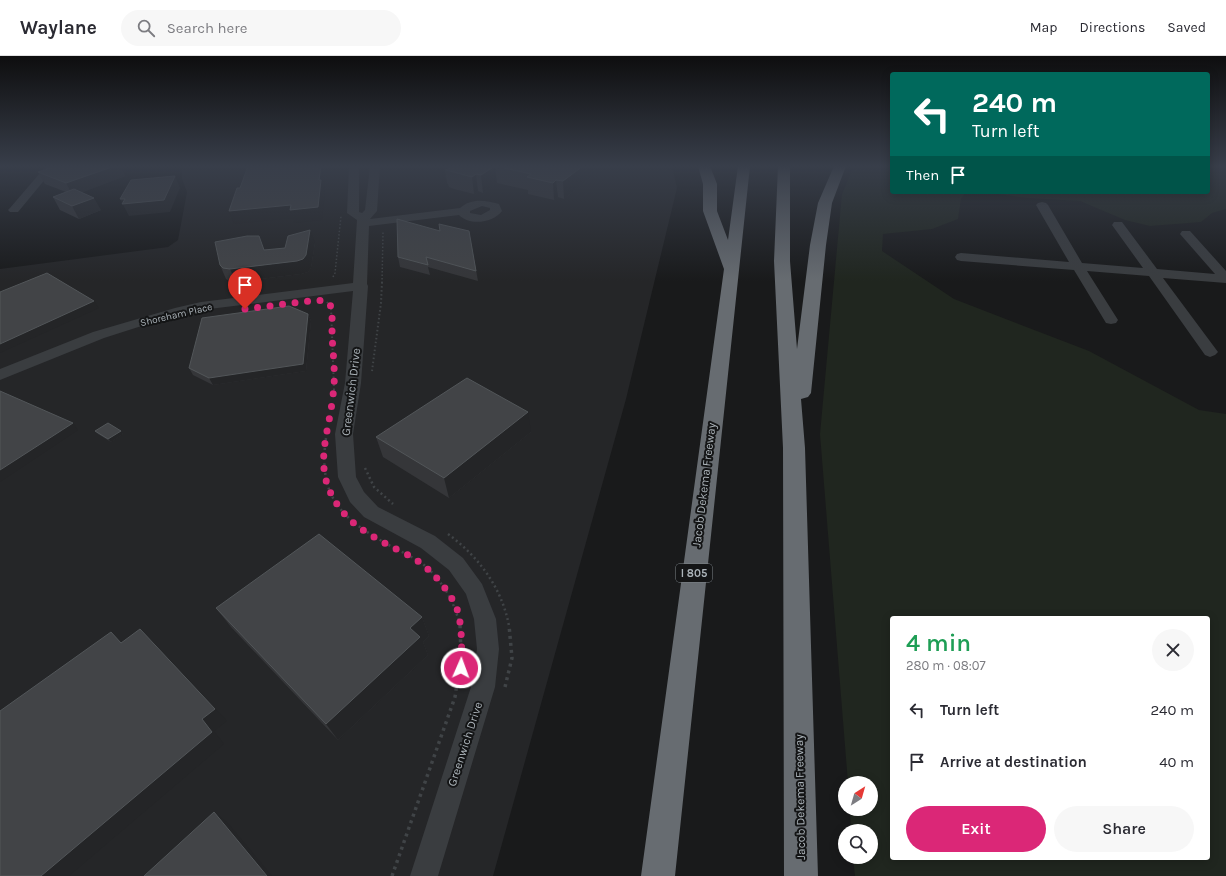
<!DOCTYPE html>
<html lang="en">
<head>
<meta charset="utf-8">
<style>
  :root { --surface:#fff; --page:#f7f7f7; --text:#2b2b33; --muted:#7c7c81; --line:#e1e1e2; --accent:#db2777 }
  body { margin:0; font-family:Karla,sans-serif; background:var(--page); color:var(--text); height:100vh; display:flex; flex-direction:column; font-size:15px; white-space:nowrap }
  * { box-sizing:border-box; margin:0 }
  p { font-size:13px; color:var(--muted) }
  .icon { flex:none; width:22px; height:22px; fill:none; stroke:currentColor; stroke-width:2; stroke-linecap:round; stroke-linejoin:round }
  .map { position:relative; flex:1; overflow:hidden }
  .panel { position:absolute; left:890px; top:560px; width:320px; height:244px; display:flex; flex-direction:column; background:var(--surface); border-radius:4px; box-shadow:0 2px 10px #0003 }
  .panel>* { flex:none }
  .guide { position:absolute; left:890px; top:16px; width:320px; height:122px; border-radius:4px; box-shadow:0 2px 10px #0003; background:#00695c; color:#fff; overflow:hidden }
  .needle { width:26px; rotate:37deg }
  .tools { position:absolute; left:838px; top:720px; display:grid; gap:8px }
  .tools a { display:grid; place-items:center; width:40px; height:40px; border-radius:50%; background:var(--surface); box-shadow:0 2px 10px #0003; font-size:20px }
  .pin { position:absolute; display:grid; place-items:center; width:34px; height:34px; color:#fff; margin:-41px -17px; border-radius:50% 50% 50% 0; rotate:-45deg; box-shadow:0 0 4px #0007 }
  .pin .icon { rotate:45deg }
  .me { position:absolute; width:44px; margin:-22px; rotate:2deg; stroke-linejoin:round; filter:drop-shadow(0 0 3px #0008) }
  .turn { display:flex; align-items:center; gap:14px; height:84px; padding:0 16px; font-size:18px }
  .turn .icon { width:52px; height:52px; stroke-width:2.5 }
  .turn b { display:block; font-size:28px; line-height:34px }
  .then { display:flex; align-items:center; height:38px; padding:0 16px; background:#0003; gap:8px; font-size:15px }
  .round { display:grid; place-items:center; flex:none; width:42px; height:42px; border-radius:21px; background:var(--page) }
  .headline { display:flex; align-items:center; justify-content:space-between; height:68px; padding:0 16px }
  h1 { font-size:24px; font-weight:600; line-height:30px; color:#1e9e55 }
  .primary-button { display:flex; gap:8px; margin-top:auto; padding:8px 16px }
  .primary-button a { flex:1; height:46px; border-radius:24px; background:var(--accent); color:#fff; font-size:16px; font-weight:600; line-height:46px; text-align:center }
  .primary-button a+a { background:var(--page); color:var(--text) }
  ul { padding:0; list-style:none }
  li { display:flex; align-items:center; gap:12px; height:52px; padding:0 16px }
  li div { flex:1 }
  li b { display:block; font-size:15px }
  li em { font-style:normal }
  header { display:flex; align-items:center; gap:24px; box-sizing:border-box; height:56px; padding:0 20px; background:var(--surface); border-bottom:1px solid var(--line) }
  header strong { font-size:19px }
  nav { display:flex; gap:22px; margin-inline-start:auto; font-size:14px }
  .search { width:280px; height:36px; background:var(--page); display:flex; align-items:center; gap:10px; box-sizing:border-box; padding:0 14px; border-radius:22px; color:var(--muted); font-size:15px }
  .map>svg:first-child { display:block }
</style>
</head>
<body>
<header>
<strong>Waylane</strong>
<div class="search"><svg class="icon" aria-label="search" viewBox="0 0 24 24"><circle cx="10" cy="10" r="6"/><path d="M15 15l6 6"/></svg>Search here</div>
<nav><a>Map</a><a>Directions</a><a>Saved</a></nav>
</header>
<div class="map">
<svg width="1226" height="820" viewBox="0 0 1226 820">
  <rect width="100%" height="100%" fill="#191a1b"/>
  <path fill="#252628" d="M184,110H672L677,132L626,343L493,820H0V213L168,191L178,184L187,136L182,123V113Z"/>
  <path fill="#20261f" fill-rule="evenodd" d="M854,110H892V136H966L961,143L958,163L932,173L883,178L882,195L954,243L1089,295L1199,354L1226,358V820H855L853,801H871V775H851L850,753H871V727H848L820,378L842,138ZM892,562H1208V802H892Z
    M1208,110H1226V153L1212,157L1201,166L1150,170L1125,164L1080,145L1027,142L983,136H1208Z"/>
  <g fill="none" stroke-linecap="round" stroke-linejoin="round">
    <path stroke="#404447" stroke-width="1.5" stroke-dasharray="1.5 2" stroke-linecap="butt" d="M333,221L335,217L341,160
      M382,227L383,176"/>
    <path stroke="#404447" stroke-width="2" stroke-dasharray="1.5 2.5" stroke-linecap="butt" d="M327,246L331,251L334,334
      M372,315L381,247L382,226"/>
    <path stroke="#404447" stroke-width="2.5" stroke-dasharray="2 3" stroke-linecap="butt" d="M326,382C318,439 339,461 387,488C399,495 412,500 424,509C443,525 455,547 460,570
      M365,412L374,431L393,448
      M448,478C479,501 502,532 509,570"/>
    <path stroke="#404447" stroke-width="3.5" stroke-dasharray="3 4" stroke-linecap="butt" d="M505,631L512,602L509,569
      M392,820L455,641L461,600L460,569"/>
    <path fill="#3a3d40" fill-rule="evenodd" d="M46,110H56L18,156H10L8,154L10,152Z
      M349,110H359V156L362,157L365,154L370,110H380L377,155L370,163L460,152C471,142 485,144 499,148L502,155C493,167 470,170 459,159L369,170L367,228L368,230L361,327L353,378L356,421L364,436L378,451L435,480L463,502L482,528L496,563L499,593L495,631L438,820H410L471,631L477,593L474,563L466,538L449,514L421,492L364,461L350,446L338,421L335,378L345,327L353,235L201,254L154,266L104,282L0,324V313L93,276L175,252L201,246L353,227L357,164L347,157ZM482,150L490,152V154L481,159L470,157V155Z
      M1042,146L1046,147L1048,149L1082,207L1143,212L1112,169L1114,166H1122L1157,213L1215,218L1180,178L1182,175H1190L1226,215V227L1163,222L1218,296L1215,299L1210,301L1205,299L1149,220L1087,215L1118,264L1116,267L1111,268L1106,267L1074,214L961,205L957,204L955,201L957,198L961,197L1069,206L1036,149L1038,147Z"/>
    <path fill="#676c71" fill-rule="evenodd" d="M698,110H710L717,128V155L728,184L738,110H750L675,820H641L724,213L703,155V128Z
      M778,110H790V205L797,293L810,189L818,147L834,110H846L832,147L826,189L811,337L808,341L801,343L805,392L818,820H784L783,392L774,205Z"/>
  </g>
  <path fill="#353639" d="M57,110H120L125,120L82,136L101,154L79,163L60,154L53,141L66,136L45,128L38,116Z
    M444,110H605L564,143L558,141L554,144L528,138V134L497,127L483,137L478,135L474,138L454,133L449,131L448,128L447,127Z
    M440,175H469L478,225L428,211L430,219L400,211L398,201Z
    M315,187L311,212L308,216L301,218L236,226L229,225L226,223L220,209L265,194L285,192Z
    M308,258L311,265L306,315L213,329L193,319L189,312Z
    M95,375H121L123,378L111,386L98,378Z
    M531,376L449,442L383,401L376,381Z
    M216,552L422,561L429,580L423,586L428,599L338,684L231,571Z"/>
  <path fill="#242527" d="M115,110H120L125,120L73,140L66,127Z
    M321,110H327L324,131L325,136L322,164L294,167L293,162L234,168L229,155L319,124Z
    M495,110L497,127L483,137L481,119Z
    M583,110H605L564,143L563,125Z
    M476,118L478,135L474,138L472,121Z
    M175,120L180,132L170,156L129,160L120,143H125Z
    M556,124L558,141L554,144L553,127Z
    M94,142L101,154L79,163L72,150Z
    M310,174L315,187L311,212L308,216L301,218L236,226L230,213L297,205Z
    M94,245L99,252L0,297V288Z
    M308,258L311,265L306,315L213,329L209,322Z
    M528,356L531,376L449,442L444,422Z
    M73,367L78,374L0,426V414Z
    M121,375L123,378L111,386L108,383Z
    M422,561L429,580L423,586L428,599L338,684L326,668L410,572Z
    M140,573L227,665L214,675L224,688L69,820H41L202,663Z
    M214,756L227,766L272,820H267Z"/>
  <path fill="#424447" stroke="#525659" d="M57,110H115L66,127L38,116Z
    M248,110H321L319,124H321L318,151L290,154L291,149L229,155L237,132H240Z
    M444,110H583L563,125L556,124L553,127L527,121L531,118L495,110L481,119L476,118L472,121L446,114L450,112Z
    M175,120L164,144L122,148L125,143H120L131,124Z
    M74,133L94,142L72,150L53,141Z
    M397,163L440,175L439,168L469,175L476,215L426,201L428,209L398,201Z
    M310,174L306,199L303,203L297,205L230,213L223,212L220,209L215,186L247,180H259L264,194L285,192L288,180Z
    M47,217L94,245L0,288V236Z
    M289,250L308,258L303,308L209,322L189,312L202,262Z
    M467,322L528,356L444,422L376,381Z
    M0,335L73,367L0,414Z
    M108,367L121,375L108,383L95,375Z
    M319,478L422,561L410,572L420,581L326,668L216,552Z
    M140,573L215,653L202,663L212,676L41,820H0V655L111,576L121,587Z
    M214,756L267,820H144Z"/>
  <linearGradient id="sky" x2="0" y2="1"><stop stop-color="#0e0e0f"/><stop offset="0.49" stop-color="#383e4a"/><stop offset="1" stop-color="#383e4a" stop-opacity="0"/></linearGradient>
  <rect width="1226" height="225" fill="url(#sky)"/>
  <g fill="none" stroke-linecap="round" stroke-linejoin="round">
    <path stroke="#db2777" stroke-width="7" stroke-dasharray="0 12.6" d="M245,253L318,244L327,246L330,248C333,258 332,269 332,279C333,298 336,320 333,339C329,378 313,409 335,445C346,464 364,476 383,486C393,492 405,497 415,503C432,514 455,540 459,560C462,577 462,594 461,612"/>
  </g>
  <g text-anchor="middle" stroke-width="4" stroke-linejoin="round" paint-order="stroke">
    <g font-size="10" fill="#acb4ba" stroke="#141516">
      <text transform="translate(176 258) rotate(-13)" y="4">Shoreham Place</text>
    </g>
    <rect fill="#141516" stroke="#7e8489" stroke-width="1" x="676" y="508" width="36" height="18" rx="3"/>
    <g font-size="11" font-weight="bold" fill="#acb4ba">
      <text x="694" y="521">I 805</text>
    </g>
    <g font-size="12" fill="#acb4ba" stroke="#141516">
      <text transform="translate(351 336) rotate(-83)" y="4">Greenwich Drive</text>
      <text transform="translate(704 429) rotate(-83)" y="4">Jacob Dekema Freeway</text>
      <text transform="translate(465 688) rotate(-72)" y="4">Greenwich Drive</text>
      <text transform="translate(800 741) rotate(-91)" y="4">Jacob Dekema Freeway</text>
    </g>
  </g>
</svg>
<div class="tools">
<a><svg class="needle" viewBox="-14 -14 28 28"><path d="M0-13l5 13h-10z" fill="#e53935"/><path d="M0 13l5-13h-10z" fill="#7c7c81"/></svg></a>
<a><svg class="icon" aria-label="search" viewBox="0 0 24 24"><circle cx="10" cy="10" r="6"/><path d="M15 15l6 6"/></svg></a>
</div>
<div class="pin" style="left:245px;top:253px;background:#d93025"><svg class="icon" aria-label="arrive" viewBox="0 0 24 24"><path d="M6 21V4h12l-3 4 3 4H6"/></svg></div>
<svg class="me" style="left:461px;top:612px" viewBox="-20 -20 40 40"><circle r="17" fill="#db2777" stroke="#fff" stroke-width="3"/><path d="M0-11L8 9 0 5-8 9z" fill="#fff"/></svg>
<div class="guide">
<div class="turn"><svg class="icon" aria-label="left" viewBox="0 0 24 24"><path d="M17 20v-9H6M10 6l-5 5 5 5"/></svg><div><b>240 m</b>Turn left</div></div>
<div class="then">Then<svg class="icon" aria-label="arrive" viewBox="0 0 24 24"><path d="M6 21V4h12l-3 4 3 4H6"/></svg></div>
</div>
<section class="panel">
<div class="headline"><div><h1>4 min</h1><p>280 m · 08:07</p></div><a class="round"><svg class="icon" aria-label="close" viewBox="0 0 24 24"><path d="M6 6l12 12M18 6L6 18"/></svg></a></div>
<ul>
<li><svg class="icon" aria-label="left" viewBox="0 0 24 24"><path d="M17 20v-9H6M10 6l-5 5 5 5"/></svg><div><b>Turn left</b></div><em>240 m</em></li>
<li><svg class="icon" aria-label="arrive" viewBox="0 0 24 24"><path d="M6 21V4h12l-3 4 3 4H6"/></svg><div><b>Arrive at destination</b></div><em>40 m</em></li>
</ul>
<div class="primary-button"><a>Exit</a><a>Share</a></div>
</section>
</div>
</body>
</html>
